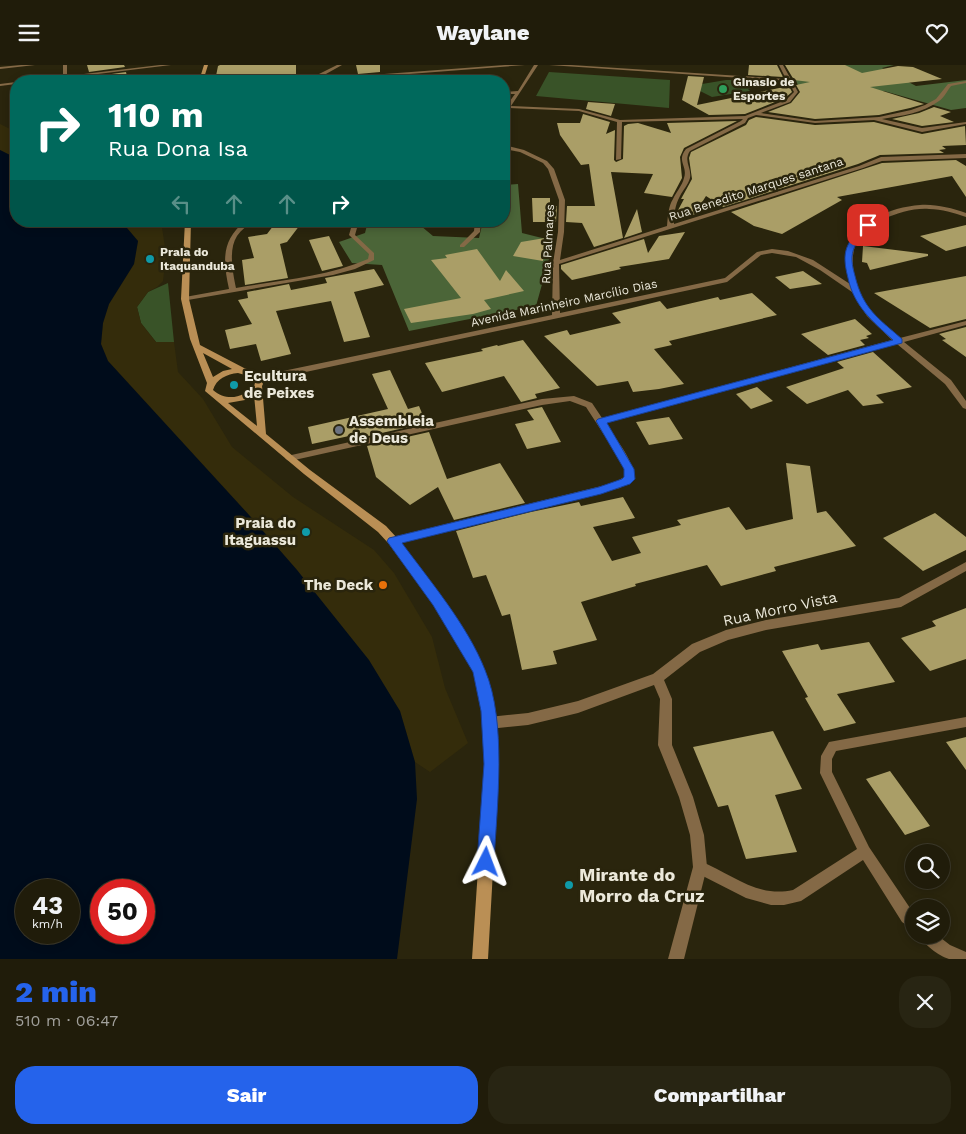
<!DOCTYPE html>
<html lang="pt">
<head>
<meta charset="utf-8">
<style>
  :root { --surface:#201c0a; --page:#282513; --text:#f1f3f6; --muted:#a2a19c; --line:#3d3a2b; --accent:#2563eb }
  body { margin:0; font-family:"Work Sans",sans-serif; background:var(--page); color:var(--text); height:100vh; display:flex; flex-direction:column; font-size:19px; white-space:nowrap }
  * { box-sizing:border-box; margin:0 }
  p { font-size:16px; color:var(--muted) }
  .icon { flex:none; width:28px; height:28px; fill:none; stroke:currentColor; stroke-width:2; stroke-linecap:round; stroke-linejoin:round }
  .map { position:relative; height:894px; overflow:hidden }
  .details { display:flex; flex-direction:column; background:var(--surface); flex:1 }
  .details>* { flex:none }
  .guide { position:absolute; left:10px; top:10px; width:500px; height:152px; border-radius:20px; box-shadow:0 2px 8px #0003,0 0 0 1px var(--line); background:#00695c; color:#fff; overflow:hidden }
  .fabs { position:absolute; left:905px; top:779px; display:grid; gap:10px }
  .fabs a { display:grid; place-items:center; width:45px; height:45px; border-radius:50%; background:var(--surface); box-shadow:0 2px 8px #0003,0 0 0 1px var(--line); font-size:25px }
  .speed { position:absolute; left:15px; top:814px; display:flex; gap:10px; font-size:25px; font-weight:700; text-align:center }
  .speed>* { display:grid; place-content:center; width:65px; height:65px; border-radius:50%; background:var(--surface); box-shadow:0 2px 8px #0003,0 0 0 1px var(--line); line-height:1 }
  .speed small { font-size:12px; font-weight:400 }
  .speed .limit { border:8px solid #d22; background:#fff; color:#111 }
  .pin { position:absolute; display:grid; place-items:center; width:42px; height:42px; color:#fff; margin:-21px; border-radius:10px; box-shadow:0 2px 8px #0006 }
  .me { position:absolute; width:55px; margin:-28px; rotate:3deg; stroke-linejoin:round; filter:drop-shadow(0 0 4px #0008) }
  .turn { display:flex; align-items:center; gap:18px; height:105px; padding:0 15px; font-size:22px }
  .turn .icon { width:65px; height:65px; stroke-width:2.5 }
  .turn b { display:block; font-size:35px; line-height:42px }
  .lanes { display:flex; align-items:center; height:48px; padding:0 15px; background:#0003; justify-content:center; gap:25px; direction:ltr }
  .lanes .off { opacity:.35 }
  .round { display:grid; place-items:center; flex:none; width:52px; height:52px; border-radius:20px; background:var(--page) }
  .head { display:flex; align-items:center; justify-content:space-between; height:85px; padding:0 15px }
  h1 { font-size:30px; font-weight:800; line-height:38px; color:var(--accent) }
  .button { display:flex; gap:10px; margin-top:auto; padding:10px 15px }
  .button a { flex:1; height:58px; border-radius:20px; background:var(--accent); color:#fff; font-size:20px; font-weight:800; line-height:58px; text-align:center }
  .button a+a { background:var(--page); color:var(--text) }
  header { display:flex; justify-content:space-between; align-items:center; height:65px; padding:0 15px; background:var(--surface); font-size:22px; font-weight:800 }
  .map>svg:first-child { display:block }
</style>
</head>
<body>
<header><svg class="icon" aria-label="menu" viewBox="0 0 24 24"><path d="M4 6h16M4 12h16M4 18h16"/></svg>Waylane<svg class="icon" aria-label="heart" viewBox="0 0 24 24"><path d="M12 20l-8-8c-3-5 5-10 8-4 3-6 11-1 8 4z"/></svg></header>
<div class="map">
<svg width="966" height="894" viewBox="0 0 966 894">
  <rect width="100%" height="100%" fill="#2a250d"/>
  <path fill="#395328" d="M549,7L670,15L669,43L536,31Z
    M726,15H733L752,23L748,24L750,26L712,32L690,21Z
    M168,218L174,277H156L141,258L137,242L148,227Z"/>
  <path fill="#4b6538" d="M787,0H894L882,3L916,21L966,15V43L951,45L884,26L852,31L803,29Z
    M518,119L522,168L554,176L536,241L409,266L382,200L352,198L339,177L365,168L368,156H415L433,171L479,173L483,156H504V120Z"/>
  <path fill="#342c0b" d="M0,59L16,67V93L0,85Z
    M121,156H161L166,189L163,216L157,222L148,227L137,242L141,258L156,277H174L178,307L203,334L232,382L293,432L374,485L394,508L432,572L445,623L468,678L430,707L415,697L400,646L297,505L249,450L108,296L101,279L103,258L109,239L134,199L138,176Z"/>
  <path fill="#000c1b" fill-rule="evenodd" d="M0,85L16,93V156H121L138,176L134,199L109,239L103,258L101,279L108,296L249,450L297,505L369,595L400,646L415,697L417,734L397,894H0ZM26,825H69V868H26ZM101,825H144V868H101Z"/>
  <path fill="#aa9e67" d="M87,0H124L125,2L89,7Z
    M220,0H296V12L215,16L218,1Z
    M356,0H380V7L358,9Z
    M749,0H777L783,12L748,10Z
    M785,0H845L862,8L898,1L913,2L942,14L870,22L924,39L910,43L879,50L815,54L768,47L791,38L800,27L796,20L810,17L794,15Z
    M126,7L128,16H91L90,12Z
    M688,11L704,12L697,40L789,21L792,27L785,33L745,49L709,50L682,35Z
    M588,37L615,39L611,51L586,44Z
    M934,42L951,47L940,51L954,57L922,61L892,54L919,48Z
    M583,49L610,57L606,69L615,65L614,95L616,97L623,94L624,61L628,59L638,58L671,68L667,58L737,56L684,83L680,92L682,113L672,132L644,128L653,109L611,107L623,173L594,182L582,158L566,157L567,141H595L589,99L581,100L560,70L557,58H580Z
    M756,52L815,60L874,57L922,69L965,61L966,80L942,81L946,84L939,85L944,88L880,90L858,99L723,142L706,131L694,150L677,147L684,134H681L692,114L689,93L691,87L746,60L749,55Z
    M956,95L966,101V132L952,111L837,132L842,135L782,169L754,161L731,147L882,98Z
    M532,133H550V141H557L556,157H533Z
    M637,144L642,167L624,173Z
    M277,156H303L287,177L280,179L288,213L245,220L242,195L254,193L248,172L267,169Z
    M966,160V181L946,186L920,171Z
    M685,167L669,194L619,202L621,204L572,215L561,204V200L644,174L648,188L659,171Z
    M329,171L343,201L322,206L309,175Z
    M545,173L543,196L513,191L521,177Z
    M863,181L928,189V191L870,205L867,198L862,197Z
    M477,184L500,216L506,205L524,226L484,235L491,244L473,249L411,258L404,244L461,233L431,195L447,193L445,190Z
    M374,204L384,220L354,227L370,272L344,277L331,236L276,246L291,289L261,296L256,279L230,284L225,265L252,259L238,235L248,233L247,227L289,219L291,225L327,218L325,213Z
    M803,206L822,219L790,224L775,212Z
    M966,211V254L930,263L874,228Z
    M752,228L777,250L669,276L672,280L654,284L684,319L659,324L633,327L628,316L597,321L544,271L567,265L570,270L621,258L612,248L660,236L667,244L718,232L720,235Z
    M855,254L872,269L866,271L869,273L860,275L865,280L828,290L801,269Z
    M966,262V292L942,275L946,274L939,269Z
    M523,275L560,323L535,329L537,333L521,337L504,311L442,327L425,298L483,286L481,284L497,280L498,281Z
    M873,287L912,322L876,330L884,338L863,341L848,325L807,339L786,322L844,303L837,297Z
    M390,305L408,344L419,341L426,358L364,372L363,368L312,379L308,362L388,344L372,309Z
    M757,322L773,336L751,344L736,329Z
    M542,342L561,377L527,384L515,359L534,355L527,345Z
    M669,352L683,374L649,380L636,357Z
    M429,367L447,414L500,398L525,438L454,455L438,422L410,440L376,412L367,381Z
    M786,398L810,401L817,448L826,446L856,481L774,502L776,506L721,521L707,500L635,519L636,521L581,537L597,575L553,586L557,599L522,605L510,549L502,551L486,510L473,513L456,466L531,447L579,437L581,441L623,432L635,453L593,462L612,496L641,488L632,472L681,460L677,455L729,442L746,465L793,454Z
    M935,448L966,472V485L923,506L883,473Z
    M966,543V594L930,606L901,573L936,561L932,556Z
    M869,577L895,617L837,629L856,658L824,666L805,633L808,632L782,586L818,579L821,585Z
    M773,666L802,724L775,730L797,787L746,794L728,740L718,742L693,682Z
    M966,672V705L946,677Z
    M890,706L930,761L905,770L866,714Z"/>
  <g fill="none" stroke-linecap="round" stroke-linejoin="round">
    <path fill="#846946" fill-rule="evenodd" d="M21,0H35L0,4V2Z
      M63,0H67V11L160,0H171L41,16H31L63,11Z
      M16,17V19L0,21V19Z
      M966,652V662L836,686L832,694V707L869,782L914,849V865L902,857L863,795L801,836L784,840H771L746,833L695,807L694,802L695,797L700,796C732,809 757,833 793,825L857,784L820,708L821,691L829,677Z
      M919,870H937L950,880L966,887V894C961,894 954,894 949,894C939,891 923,879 919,870Z"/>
    <path fill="#846946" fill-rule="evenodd" d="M337,0H342L317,14L505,0H525L318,16H301L313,14V12Z
      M534,0H538L511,41L579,44L620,55L745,51L786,35L794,27L788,16L549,0H571L786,14L779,0H783L798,27L790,37L761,48L815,56L879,52L911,45L925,40L936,34L948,19L966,16V18L951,21C947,26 944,33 939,36C923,48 901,51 882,54L922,63L966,57V59L922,67L874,55L815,58L756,50L748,53L745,58L690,86C683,96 692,103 690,113C688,120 683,125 680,131C675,140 674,149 674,159L859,101L881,92L966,89V93L882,96L863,103L559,199L560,248L725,213L757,187L772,184L788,186L813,195L850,219C848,210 845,201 846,192C849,158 891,142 920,140C936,139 951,143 966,148V152C954,148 942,144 929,144C913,143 898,148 884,154C857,167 848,184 855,213C857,220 859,228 863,235C871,250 886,262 900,273L966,256V260L904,277L951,315L966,336V344L963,343L945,319L897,279L605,358C614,372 638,399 632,415L620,423L393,480L389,479L388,476L389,473L393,472L614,418L624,412V404L621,396L586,342L570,336L542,340L290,396L287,395L285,393L287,391L542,334L574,331L592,338L602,353L892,275L867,251L852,227L820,205L796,192L772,188L761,190L727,217L259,317L256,316L255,314L259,311L552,250L553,198L558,167L559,135L548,104L543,98L520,87L504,84V80L524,85L547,96L554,104L565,135L564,167L560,195L667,161C668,152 668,142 673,134C676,127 682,121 684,113C688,101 676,96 686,84L741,56L743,54L622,57L621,94L616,95L617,57L579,46L509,43L504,48V44L515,29H504V27L518,26Z
      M245,156H252C247,161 241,165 237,171C228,185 233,208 236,223C280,215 327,212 368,194L369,189L349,170L353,156H359L355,170L374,188V195L355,204L333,210L182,236V232H185L229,224C223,196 221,176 245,156Z
      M475,156H481L480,167L464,182H460V180L474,166Z
      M966,497V506L901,542L766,565L728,575L700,587L664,615L672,634V680L693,732L704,770L707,802L684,894H668L693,802L690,770L679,732L658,680L660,634L654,620L578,648L528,660L489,664L485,662L483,658L485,654L489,652L528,648L578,636L653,609L692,579L726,565L766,555L899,533Z"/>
    <path fill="#ba8f55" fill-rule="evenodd" d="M204,0H208L203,16H199Z
      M185,156H191L189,234L200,280L244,303L258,308L263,319L262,321L266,369L310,405L386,461L397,473L441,533L472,580L485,606L494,646L499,699L488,894H472L485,699L482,646L473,606L464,588L433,539L389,479L378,467L304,409L205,326L207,318L190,274L181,234ZM203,288L232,304L223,306L213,312ZM238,308L252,312L255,319C244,333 227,337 213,325C216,314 227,309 238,308ZM254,330L257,361L228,338L245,335Z"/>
  </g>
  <path fill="#2563eb" stroke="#184099" d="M865,158L871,160C866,167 859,172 855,181C850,191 852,200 855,211C863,244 878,253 902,274V278L607,358L634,404L635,414L630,419L601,429L402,478C430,516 468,561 485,605C507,657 497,740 494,797L492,803L486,805L480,803L477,797L484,699L481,646L473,607L433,540L389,479L387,476L389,473L599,422L622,414L624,412V404L596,356L598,354L893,275C872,256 854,241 848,213C841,186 846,178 865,158Z"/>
  <circle fill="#2e9e5b" stroke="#2a250d" stroke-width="2" cx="723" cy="24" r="5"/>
  <g fill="#0f9aa8" stroke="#2a250d" stroke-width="2">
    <circle cx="150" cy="194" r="5"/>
    <circle cx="234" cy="320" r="5"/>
    <circle cx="306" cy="467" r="5"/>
    <circle cx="569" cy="820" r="5"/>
  </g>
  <circle fill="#6b7280" stroke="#2a250d" stroke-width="2" cx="339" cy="365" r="5"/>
  <circle fill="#e8710a" stroke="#2a250d" stroke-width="2" cx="383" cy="520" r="5"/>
  <g text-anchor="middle" stroke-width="5" stroke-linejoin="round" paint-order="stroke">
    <g font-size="12" font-weight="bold" fill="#ebe8da" stroke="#2a250d" text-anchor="start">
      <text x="733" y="21">Ginasio de<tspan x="733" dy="14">Esportes</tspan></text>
      <text x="160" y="191">Praia do<tspan x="160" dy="14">Itaquanduba</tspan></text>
    </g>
    <g font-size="12" fill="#ebe8da" stroke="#2a250d">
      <text transform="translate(756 124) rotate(-18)" y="4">Rua Benedito Marques santana</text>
      <text transform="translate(548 179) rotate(-87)" y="4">Rua Palmares</text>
      <text transform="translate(564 238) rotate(-12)" y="4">Avenida Marinheiro Marcílio Dias</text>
    </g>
    <g font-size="15" font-weight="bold" fill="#ebe8da" stroke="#2a250d" text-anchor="start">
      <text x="244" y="316">Ecultura<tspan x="244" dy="17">de Peixes</tspan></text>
      <text x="349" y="361">Assembleia<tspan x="349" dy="17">de Deus</tspan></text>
      <text x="296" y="463" text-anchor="end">Praia do<tspan x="296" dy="17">Itaguassu</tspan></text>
      <text x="373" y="525" text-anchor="end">The Deck</text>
    </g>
    <g font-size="15" fill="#ebe8da" stroke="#2a250d">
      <text transform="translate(780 544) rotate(-12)" y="5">Rua Morro Vista</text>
    </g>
    <g font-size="18" font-weight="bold" fill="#ebe8da" stroke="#2a250d" text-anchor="start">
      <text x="579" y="816">Mirante do<tspan x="579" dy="21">Morro da Cruz</tspan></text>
    </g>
  </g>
</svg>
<div class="fabs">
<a><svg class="icon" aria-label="search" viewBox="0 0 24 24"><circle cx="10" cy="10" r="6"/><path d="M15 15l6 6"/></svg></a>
<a><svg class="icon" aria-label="layers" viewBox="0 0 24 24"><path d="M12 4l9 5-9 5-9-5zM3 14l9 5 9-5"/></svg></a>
</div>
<div class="speed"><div>43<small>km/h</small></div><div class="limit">50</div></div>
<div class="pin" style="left:868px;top:160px;background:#d93025"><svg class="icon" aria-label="arrive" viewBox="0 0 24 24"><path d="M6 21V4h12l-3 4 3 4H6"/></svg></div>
<svg class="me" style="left:486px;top:797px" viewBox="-20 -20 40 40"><path d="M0-17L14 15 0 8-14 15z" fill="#2563eb" stroke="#fff" stroke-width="4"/></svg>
<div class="guide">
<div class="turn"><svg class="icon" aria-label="right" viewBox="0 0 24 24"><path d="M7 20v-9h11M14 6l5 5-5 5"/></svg><div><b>110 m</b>Rua Dona Isa</div></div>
<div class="lanes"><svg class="icon off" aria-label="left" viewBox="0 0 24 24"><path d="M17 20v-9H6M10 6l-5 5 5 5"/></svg><svg class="icon off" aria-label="ahead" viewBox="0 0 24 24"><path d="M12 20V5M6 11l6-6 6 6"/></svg><svg class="icon off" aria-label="ahead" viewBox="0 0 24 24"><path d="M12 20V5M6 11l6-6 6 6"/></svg><svg class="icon" aria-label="right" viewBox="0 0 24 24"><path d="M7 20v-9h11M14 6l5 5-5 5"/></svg></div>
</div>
</div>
<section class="details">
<div class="head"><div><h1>2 min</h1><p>510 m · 06:47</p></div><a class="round"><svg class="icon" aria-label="close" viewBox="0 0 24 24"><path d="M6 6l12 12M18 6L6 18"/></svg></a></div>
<div class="button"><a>Sair</a><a>Compartilhar</a></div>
</section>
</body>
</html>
